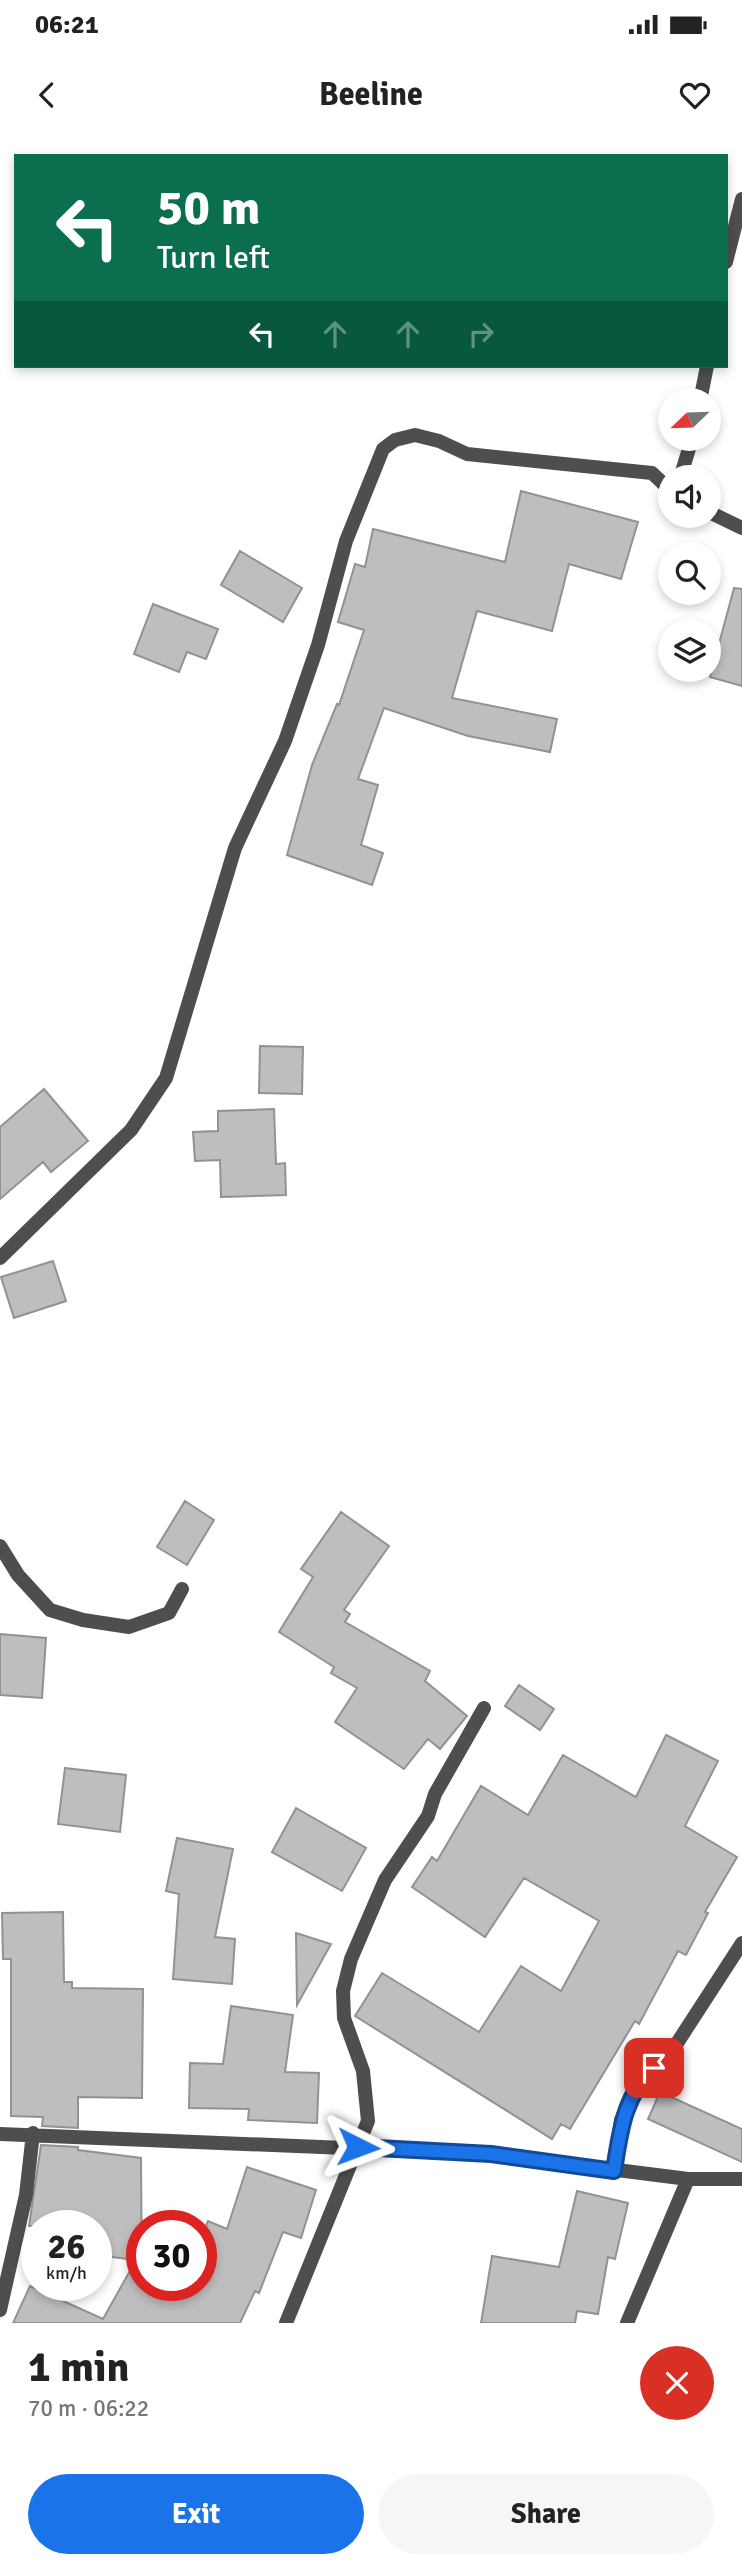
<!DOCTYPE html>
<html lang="en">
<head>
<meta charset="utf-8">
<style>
  :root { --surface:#fff; --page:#f6f6f6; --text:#222; --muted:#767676; --accent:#1a73e8 }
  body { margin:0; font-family:Signika,sans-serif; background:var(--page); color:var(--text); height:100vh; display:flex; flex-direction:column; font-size:26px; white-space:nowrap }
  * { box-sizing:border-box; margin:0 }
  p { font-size:23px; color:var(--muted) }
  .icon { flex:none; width:38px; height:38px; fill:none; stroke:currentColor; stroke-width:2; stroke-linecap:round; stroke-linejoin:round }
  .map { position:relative; height:2183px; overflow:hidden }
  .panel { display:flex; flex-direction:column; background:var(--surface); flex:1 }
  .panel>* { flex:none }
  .banner { position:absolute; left:14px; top:14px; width:714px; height:214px; border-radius:0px; box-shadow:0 4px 10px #0003; background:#0b6e4f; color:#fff; overflow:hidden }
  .needle { width:46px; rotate:247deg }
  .buttons { position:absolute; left:658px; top:248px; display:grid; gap:14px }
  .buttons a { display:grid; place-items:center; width:63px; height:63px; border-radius:50%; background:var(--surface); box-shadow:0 4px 10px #0003; font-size:35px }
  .speed { position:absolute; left:21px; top:2070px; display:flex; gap:14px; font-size:35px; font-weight:700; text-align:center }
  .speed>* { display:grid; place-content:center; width:91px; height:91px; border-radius:50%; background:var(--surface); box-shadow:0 4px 10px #0003; line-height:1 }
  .speed small { font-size:18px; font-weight:400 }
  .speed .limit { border:10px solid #d22; background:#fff; color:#111 }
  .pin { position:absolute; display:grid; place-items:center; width:60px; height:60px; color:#fff; margin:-30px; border-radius:14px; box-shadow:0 4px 10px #0006 }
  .me { position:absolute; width:77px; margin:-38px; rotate:93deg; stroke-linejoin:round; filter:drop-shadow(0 0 5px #0008) }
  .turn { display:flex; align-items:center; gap:24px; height:147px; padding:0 28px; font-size:32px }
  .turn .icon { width:91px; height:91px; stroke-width:2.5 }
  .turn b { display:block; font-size:49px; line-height:60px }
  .lanes { display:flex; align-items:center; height:66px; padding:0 28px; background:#0003; justify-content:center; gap:35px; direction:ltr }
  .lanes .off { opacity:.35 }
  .round { display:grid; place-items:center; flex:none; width:74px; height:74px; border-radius:37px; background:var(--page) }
  .summary { display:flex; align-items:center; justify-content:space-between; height:119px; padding:0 28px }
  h1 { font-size:42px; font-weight:700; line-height:52px }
  .button { display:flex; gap:14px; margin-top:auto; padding:14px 28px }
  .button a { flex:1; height:80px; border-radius:42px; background:var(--accent); color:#fff; font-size:28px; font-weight:700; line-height:80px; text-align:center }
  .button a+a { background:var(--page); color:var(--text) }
  .status { display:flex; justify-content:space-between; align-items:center; height:49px; padding:0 35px; background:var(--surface); direction:ltr }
  .status svg { height:19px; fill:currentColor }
  header { display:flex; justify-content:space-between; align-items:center; height:91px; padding:0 28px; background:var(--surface); font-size:32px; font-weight:700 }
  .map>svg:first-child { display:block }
</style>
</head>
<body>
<div class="status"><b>06:21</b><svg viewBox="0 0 49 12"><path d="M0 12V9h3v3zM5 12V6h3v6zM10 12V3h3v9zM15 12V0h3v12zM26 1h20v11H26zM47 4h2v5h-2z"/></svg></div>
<header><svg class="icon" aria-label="back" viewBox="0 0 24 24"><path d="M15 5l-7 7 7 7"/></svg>Beeline<svg class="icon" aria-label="heart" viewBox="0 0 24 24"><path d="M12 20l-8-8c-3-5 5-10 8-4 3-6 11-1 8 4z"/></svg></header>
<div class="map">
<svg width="742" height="2183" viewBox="0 0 742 2183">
  <rect width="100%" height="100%" fill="#fff"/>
  <path fill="#bebebe" stroke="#929292" stroke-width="2" d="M521,351L638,382L621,439L569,424L552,491L477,471L452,558L557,579L550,612L468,596L384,568L358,639L378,645L361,705L383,713L372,745L287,715L312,625L337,564L339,565L364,490L338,482L355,424L365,427L373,389L505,422Z
    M240,411L302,448L283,482L221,445Z
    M734,448L742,449V546L710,537Z
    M153,464L218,489L206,519L187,512L179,532L134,514Z
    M260,906L303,907L302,954L259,953Z
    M44,949L88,1001L51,1032L43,1022L0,1059V987Z
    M274,969L276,1024L285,1023L286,1055L221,1057L220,1020L195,1021L193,992L218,991V971Z
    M53,1121L66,1161L14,1178L1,1137Z
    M185,1361L214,1380L187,1425L157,1407Z
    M341,1372L389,1406L344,1470L350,1474L345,1482L430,1531L425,1541L467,1576L440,1609L428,1599L404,1629L335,1582L357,1548L331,1533L334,1527L279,1492L313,1437L301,1429Z
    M0,1494L46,1498L42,1558L0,1555Z
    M519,1545L554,1569L540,1590L505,1566Z
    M666,1595L718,1621L685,1686L737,1717L705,1772L708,1773L686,1815L678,1811L639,1884L635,1881L570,1989L561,1984L552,1999L355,1876L382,1833L479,1892L521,1826L561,1851L599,1781L524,1738L485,1797L412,1747L432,1717L437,1721L481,1646L528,1675L563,1615L636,1657Z
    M65,1628L126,1635L120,1692L58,1684Z
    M296,1668L366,1708L342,1751L272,1712Z
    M177,1698L233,1709L215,1797L235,1799L232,1844L173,1839L179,1754L166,1751Z
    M63,1772L64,1842H72V1848L143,1849L142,1958L78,1957V1988L42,1986L43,1977L11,1976V1819H3L2,1773Z
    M296,1793L331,1804L297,1865Z
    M231,1866L293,1875L285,1932L319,1933L317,1983L248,1980L249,1969L189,1968L190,1923L223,1924Z
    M660,1952L742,1989V2022L648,1979Z
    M41,2005L78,2007V2010L141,2018L142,2146H201V2099L208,2081L227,2089L247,2027L316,2050L301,2098L283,2092L259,2153L255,2151L240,2183H13L30,2146L103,2179L136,2120L96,2115V2086H29Z
    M577,2051L628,2063L615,2119L608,2117L598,2174L577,2171L575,2183H481L492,2116L559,2127Z"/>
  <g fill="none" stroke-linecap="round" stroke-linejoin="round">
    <path stroke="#4e4e4e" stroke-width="14" d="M726,122L742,59
      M700,261L707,226
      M680,338L692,299
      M709,372L742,388
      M0,1118L131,990L166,938L235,708L285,601L318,505L346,401L383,309L395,300L415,295L439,301L467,314L652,333L670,350
      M0,1406L18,1435L50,1470L83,1480L129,1487L169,1473L182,1449
      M0,1994L491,2014L688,2039H742
      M614,2031L621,1980L639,1942L670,1914L742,1803
      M0,2170L26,2055L33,1993
      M286,2183L368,1981L363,1931L344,1878L343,1851L351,1819L385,1740L428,1676L435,1654L484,1568
      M627,2183L688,2039"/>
  </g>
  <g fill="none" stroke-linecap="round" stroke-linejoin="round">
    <defs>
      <path id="route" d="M358,2007L491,2014L614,2031C620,1992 624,1955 654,1928"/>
    </defs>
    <use href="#route" stroke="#114b97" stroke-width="18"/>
    <use href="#route" stroke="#1a73e8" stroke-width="12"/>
  </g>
</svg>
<div class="buttons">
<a><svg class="needle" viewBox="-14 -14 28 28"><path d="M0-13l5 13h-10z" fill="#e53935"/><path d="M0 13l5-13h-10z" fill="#767676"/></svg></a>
<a><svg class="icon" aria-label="sound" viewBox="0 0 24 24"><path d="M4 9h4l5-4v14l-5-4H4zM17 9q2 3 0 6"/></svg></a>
<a><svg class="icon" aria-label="search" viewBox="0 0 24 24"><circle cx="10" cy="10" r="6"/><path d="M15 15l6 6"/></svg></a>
<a><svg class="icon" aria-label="layers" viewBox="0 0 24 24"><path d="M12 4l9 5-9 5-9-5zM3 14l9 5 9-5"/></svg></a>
</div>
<div class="speed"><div>26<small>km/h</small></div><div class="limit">30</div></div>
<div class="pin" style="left:654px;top:1928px;background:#d93025"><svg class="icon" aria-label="arrive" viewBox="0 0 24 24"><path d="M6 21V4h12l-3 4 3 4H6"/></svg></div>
<svg class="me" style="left:358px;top:2007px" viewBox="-20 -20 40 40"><path d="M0-17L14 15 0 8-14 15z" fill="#1a73e8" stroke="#fff" stroke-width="4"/></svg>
<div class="banner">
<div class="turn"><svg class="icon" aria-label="left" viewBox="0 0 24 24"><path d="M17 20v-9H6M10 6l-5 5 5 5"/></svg><div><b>50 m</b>Turn left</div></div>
<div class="lanes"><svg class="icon" aria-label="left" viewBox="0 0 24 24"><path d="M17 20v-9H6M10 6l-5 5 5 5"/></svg><svg class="icon off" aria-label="ahead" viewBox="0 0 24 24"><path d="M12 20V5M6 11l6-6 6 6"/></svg><svg class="icon off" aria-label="ahead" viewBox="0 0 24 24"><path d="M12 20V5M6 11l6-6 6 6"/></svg><svg class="icon off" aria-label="right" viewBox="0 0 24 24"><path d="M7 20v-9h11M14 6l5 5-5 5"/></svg></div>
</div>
</div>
<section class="panel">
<div class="summary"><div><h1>1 min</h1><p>70 m · 06:22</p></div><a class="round" style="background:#d93025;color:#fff"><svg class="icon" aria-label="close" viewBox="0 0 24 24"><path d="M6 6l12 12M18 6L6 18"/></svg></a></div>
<div class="button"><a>Exit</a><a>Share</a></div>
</section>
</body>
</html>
